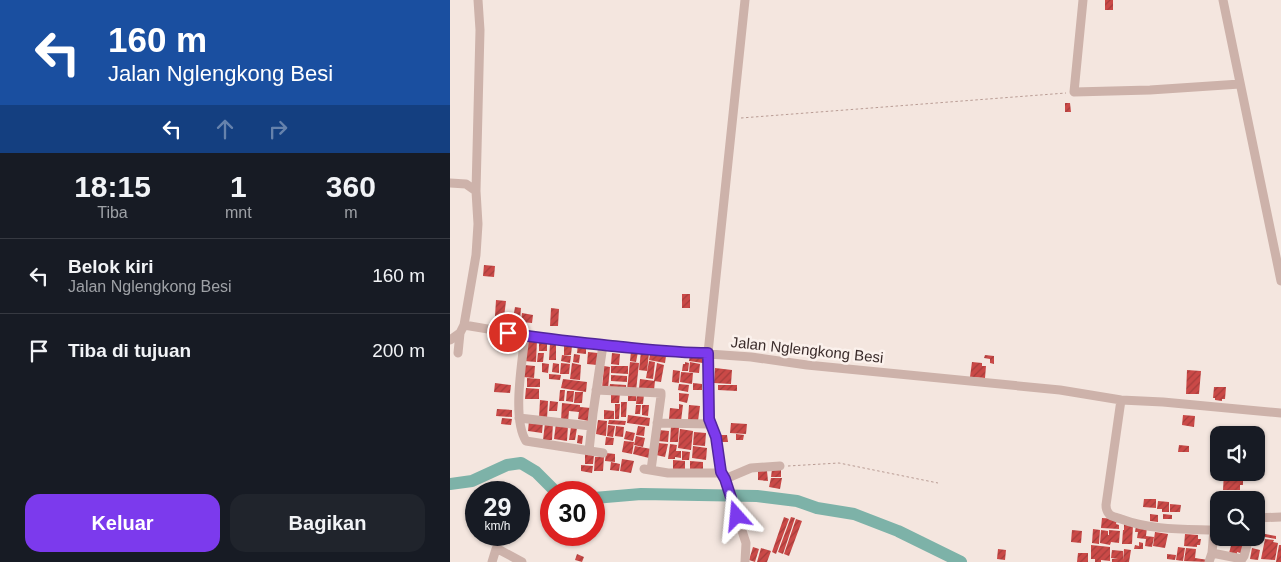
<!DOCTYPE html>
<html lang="id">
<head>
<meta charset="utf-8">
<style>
  :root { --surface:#171b24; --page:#20242c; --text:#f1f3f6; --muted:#9ea1a6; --line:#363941; --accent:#7c3aed }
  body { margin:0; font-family:Helvetica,sans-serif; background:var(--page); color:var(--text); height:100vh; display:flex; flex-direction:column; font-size:19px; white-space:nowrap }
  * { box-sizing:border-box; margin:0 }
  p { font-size:16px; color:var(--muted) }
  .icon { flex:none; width:28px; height:28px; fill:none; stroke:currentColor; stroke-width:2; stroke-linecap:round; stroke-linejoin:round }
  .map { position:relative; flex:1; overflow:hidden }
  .sheet { display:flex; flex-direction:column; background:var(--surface); width:450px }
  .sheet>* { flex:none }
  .hud { background:#1a4fa0; color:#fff; overflow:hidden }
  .buttons { position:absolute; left:760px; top:426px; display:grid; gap:10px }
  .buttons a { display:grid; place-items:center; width:55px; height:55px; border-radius:10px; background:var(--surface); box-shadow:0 1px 4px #0004; font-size:25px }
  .speed { position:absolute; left:15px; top:481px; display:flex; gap:10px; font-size:25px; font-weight:700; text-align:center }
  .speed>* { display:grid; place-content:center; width:65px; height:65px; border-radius:50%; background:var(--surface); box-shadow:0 1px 4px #0004; line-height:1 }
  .speed small { font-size:12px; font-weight:400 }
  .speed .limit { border:8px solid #d22; background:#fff; color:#111 }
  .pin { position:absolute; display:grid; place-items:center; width:42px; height:42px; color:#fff; margin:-21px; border:2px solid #fff; border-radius:50%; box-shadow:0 1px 5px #0007 }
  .me { position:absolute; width:55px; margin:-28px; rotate:342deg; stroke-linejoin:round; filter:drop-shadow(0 0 4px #0008) }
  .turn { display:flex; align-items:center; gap:18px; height:105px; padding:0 25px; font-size:22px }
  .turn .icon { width:65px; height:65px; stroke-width:2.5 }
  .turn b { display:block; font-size:35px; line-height:42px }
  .lanes { display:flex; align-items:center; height:48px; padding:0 25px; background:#0003; justify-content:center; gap:25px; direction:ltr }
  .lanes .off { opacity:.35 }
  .eta { display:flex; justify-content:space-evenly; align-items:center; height:85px; text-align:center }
  .eta b { font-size:30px; font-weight:700; line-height:35px }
  .cta { display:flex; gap:10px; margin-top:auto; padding:10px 25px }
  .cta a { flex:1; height:58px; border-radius:15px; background:var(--accent); color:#fff; font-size:20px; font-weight:700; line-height:58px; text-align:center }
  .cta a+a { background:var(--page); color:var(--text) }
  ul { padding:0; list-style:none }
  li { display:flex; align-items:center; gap:15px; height:75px; padding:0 25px; border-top:1px solid var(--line) }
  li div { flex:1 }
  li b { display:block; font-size:19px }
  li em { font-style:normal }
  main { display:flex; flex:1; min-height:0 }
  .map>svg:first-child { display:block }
</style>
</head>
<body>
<main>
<section class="sheet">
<div class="hud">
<div class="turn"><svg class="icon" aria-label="left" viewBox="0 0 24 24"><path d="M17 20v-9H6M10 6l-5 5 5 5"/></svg><div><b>160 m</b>Jalan Nglengkong Besi</div></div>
<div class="lanes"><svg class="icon" aria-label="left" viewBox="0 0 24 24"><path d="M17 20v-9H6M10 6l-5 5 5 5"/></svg><svg class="icon off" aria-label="ahead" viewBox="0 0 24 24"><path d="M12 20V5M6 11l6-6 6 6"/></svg><svg class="icon off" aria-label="right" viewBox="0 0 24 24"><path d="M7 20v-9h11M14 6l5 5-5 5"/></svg></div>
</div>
<div class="eta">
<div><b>18:15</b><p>Tiba</p></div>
<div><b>1</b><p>mnt</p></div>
<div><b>360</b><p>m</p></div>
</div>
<ul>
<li><svg class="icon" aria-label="left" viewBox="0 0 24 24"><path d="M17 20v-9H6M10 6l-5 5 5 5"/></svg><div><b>Belok kiri</b><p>Jalan Nglengkong Besi</p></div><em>160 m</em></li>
<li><svg class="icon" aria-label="arrive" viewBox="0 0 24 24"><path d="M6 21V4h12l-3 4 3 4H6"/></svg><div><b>Tiba di tujuan</b></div><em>200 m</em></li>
</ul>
<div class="cta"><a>Keluar</a><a>Bagikan</a></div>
</section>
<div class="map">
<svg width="831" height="562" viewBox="0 0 831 562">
  <defs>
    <pattern id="building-hatch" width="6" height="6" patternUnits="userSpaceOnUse" patternTransform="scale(1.25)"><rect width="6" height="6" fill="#ca4947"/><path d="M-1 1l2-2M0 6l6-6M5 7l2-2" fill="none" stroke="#a53d3b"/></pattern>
  </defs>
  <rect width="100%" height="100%" fill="#f4e6df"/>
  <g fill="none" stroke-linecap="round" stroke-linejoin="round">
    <path stroke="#7db2a8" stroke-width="12" d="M0,484L22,481L57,465L71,463L86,472L106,492
      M144,498L191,494L307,496L347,501L367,508L404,514L448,531L511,562"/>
  </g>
  <path fill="url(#building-hatch)" d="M655,0H663V10H655Z
    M615,103H620L621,112H615Z
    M34,265L45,266L44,277L33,276Z
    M232,294H240V308H232Z
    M46,300L56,301L54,317L45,316Z
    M65,307L71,308L70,320L63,319Z
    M101,308L109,309L108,326H100Z
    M72,313L83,315L82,323L71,322Z
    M76,339L87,340L86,362L74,361Z
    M89,341L97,342V351H89Z
    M100,343L106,344V360H99Z
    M128,344L136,345V354L127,353Z
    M114,345L122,346L121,355H114Z
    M201,350L207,351V355L216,356L215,363L199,360Z
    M181,351L188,352L186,362L180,361Z
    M191,351L199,353L197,371L189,370Z
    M138,352L148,353L147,365L137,364Z
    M88,353H94L93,362H87Z
    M162,353L170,354L169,365L161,364Z
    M124,354L130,355L129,363L123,362Z
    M112,355L121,356L120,363L111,361Z
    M240,355L254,357L253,363L239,361Z
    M535,355L544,356V364L540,363V359L534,358Z
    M199,361L205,362L203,379L196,378Z
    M180,362L189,363L186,391L177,390Z
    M235,362L239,363L238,371H232L233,364H235Z
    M240,362L250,364L249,373L239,372Z
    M522,362L532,363V366H536L535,378L520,377Z
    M92,363L99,364L98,373L92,372Z
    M103,363L109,364V373L102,372Z
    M111,363L120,364L119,374H110Z
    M122,363L131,365L130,380L120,379Z
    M207,363L214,365L211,382L204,381Z
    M74,365L85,366L84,378L73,377Z
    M154,366L160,367L158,389L152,388Z
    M161,366H178V374L161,373Z
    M265,368L282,370L281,384L264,383Z
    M223,370L230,371L229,383L222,382Z
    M737,370L751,371L749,394H736Z
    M231,372L243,373L242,384L230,382Z
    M99,374L111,375L110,380L99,379Z
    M161,375L177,376V382L161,381Z
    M77,378L90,379V387H77Z
    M113,379L137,382L136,392L111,388Z
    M190,379L205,381L204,390L189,388Z
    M45,383L61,385L60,393L44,392Z
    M243,383L252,384V390H243Z
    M160,384L176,385V390L159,389Z
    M229,384L239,385L238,392L228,390Z
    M268,385H287V391L268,390Z
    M764,387H776L775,399H772V401L765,400V398H763Z
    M76,388L89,389V399H75Z
    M110,390H115L114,401H109Z
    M117,391H124L123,402L116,401Z
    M125,392H133L132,403H124Z
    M161,393H170L169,403H161Z
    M178,393H186V401H178Z
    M187,393L194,394L193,404H186Z
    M229,393L239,394L237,403L229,401Z
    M90,400L98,401L97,419L89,418Z
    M100,401L108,402L107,411H99Z
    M171,402H177L176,417H171Z
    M112,403L130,405V407L141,408L139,421L128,419L129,412L119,411L118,422L111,421Z
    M165,404H170L169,419H165Z
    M229,404L233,405L231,421L219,419L220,408L229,409Z
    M186,405H191L190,414H185Z
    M192,405H199L198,416L192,415Z
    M239,405L250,406L248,421L238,420Z
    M47,409L62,410V417L46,416Z
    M154,410L164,411V419H154Z
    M178,415L200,418L199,426L177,423Z
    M733,415L745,416L744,427L732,425Z
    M52,418L62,419L61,425L51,424Z
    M148,420L157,421L156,436L146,434Z
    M159,420L176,421L175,425L158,424Z
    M79,421L93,422L92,433L78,431Z
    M95,423H103L102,440H93Z
    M106,423L118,425L117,441L104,439Z
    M281,423L297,424L296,434L280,433Z
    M158,425L165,426L163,437L157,436Z
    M166,426L174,427L173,437L165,436Z
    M188,426L195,427L194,436L186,435Z
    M221,426L229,427L228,442H220Z
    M121,427L127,428L125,440H119Z
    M230,429L243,431L241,450L228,448Z
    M209,430L219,431L218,442L208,441Z
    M176,431L185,433L183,441L174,439Z
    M244,432L256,433L255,446L243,445Z
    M286,434L294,435L293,440H286Z
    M128,435L133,436L132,444L127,443Z
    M271,435H277L278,442H271Z
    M186,436L195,438L193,447L184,445Z
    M156,437L164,438L163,445H155Z
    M174,441L184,442L182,454L172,452Z
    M208,443L218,444L215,457L206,455Z
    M220,444L227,445L226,451H231V458L225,457V459H218Z
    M729,445L739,446V452H728Z
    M185,446L201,449L199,458L183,454Z
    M243,446L257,448L256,460L242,458Z
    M232,451L240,452L239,460H232Z
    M156,453L165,454V462L155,461Z
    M135,454L144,455L143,464H135Z
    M145,457H154L153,471H144Z
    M172,459L184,461L181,473L170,471Z
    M223,460L235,461V472L223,471Z
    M240,461L253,462V471H240Z
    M161,462L170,464L169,471L160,470Z
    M131,465L143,466L142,473L131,471Z
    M322,469H331V477H321Z
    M308,471H317L318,481L308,480Z
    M774,472H790V479H793V485H790V490H773Z
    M321,478H332L330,489L319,487Z
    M778,493L788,494V500H777Z
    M694,499H706V508L693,507Z
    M708,501L719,502V512H712V509H707Z
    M720,504L731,505L730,512H720Z
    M700,514L708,515V522L700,521Z
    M713,514L722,515V519H713Z
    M334,517L339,519L326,554L322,552Z
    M341,517L345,518L333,554L328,552Z
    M652,518L667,519L666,524L669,525V529L651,528Z
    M346,519L352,521L339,556L334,554Z
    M806,522L815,524L811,543L801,541V538H806Z
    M674,524L683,525L682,544H672L673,530H674Z
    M686,526L697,527L696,536L704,537L702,547L695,546L696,539L687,538L688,532H685Z
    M643,529L650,530L649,544L642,543Z
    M622,530L632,531L631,543L621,542Z
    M651,530L658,531V535H659V530L670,531L669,543L661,542L660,545L650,543Z
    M705,532L718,534L715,548L703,546Z
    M735,534L748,535V539H751L750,545H747V547L734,546Z
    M815,534L826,536V539L815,537Z
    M815,539L824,540L823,542L828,543L825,560L811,559Z
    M689,542L693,543V549H684L685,545L689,546Z
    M782,542L796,545L794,554L787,552V555L779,553Z
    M641,545L660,547V561L651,560V562H645V559H641Z
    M829,545H831V562H826Z
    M303,547L309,549L305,562L299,560Z
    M728,547L735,548L733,561L726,560Z
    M311,548L321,551L317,562H307Z
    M736,548L746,549L745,558L758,560V562L734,561Z
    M802,548L810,550L808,560L800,559Z
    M548,549L556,550L555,560L547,559Z
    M674,549L681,550L679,562H662V559H668L661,558L662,550L673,551V560Z
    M628,553H638V562H627Z
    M127,554L134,557L132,562L125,560Z
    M717,554L726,555L725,560L717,559Z"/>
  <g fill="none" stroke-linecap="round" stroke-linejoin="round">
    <path stroke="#b99c94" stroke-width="1" stroke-dasharray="2.5 2.5" stroke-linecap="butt" d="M291,118L616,93
      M338,466L389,463L488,483"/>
    <path stroke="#cdb2aa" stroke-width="9" d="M633,0L624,92L700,90L790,84
      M773,0L831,281
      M0,183L16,184L26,191
      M14,325L85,337L217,351L301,357L357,365L610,390L671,400L713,402L831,413
      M75,336C72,363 62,419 76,441L153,453
      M0,340L10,333L14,325L26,255L28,224L26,191L30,30L28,0
      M8,353L10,333
      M146,390L211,393V396L201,470
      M671,400L656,505C656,509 657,512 660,515C663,517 668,518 671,519C700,530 733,529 764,530
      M69,418L141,426
      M207,423L260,424
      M139,451L143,413L153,345
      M194,469L218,473H271
      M275,479L301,468L330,466
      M806,518L831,517
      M762,553L792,559L794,556L799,538
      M42,562L46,549H48L72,562
      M295,562L296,543L275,479C268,466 271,450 266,436C264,429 260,422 258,414V353L295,0
      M759,562L762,553L764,530L769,519"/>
  </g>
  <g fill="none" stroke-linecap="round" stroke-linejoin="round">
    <defs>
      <path id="route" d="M58,333C92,339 127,342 162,346C194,349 226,353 258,353L259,419L266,437L271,472L275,479L287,516"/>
    </defs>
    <use href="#route" stroke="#51269a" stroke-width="12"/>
    <use href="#route" stroke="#7c3aed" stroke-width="9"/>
  </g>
  <g text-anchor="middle" stroke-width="5" stroke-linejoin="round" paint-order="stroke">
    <g font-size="15" fill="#3a2b2a" stroke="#fbf1ec">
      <text transform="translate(357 350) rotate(6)" y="5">Jalan Nglengkong Besi</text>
    </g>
  </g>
</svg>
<div class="buttons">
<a><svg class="icon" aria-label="sound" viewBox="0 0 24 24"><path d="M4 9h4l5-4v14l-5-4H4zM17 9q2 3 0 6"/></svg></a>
<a><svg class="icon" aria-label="search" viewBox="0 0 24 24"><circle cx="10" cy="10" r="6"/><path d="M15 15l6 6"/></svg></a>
</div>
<div class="speed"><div>29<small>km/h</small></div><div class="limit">30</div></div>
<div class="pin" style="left:58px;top:333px;background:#d93025"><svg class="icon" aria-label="arrive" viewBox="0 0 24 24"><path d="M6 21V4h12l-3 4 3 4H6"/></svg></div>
<svg class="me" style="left:287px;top:516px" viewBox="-20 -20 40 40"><path d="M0-17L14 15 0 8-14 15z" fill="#7c3aed" stroke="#fff" stroke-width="4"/></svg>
</div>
</main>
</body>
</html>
